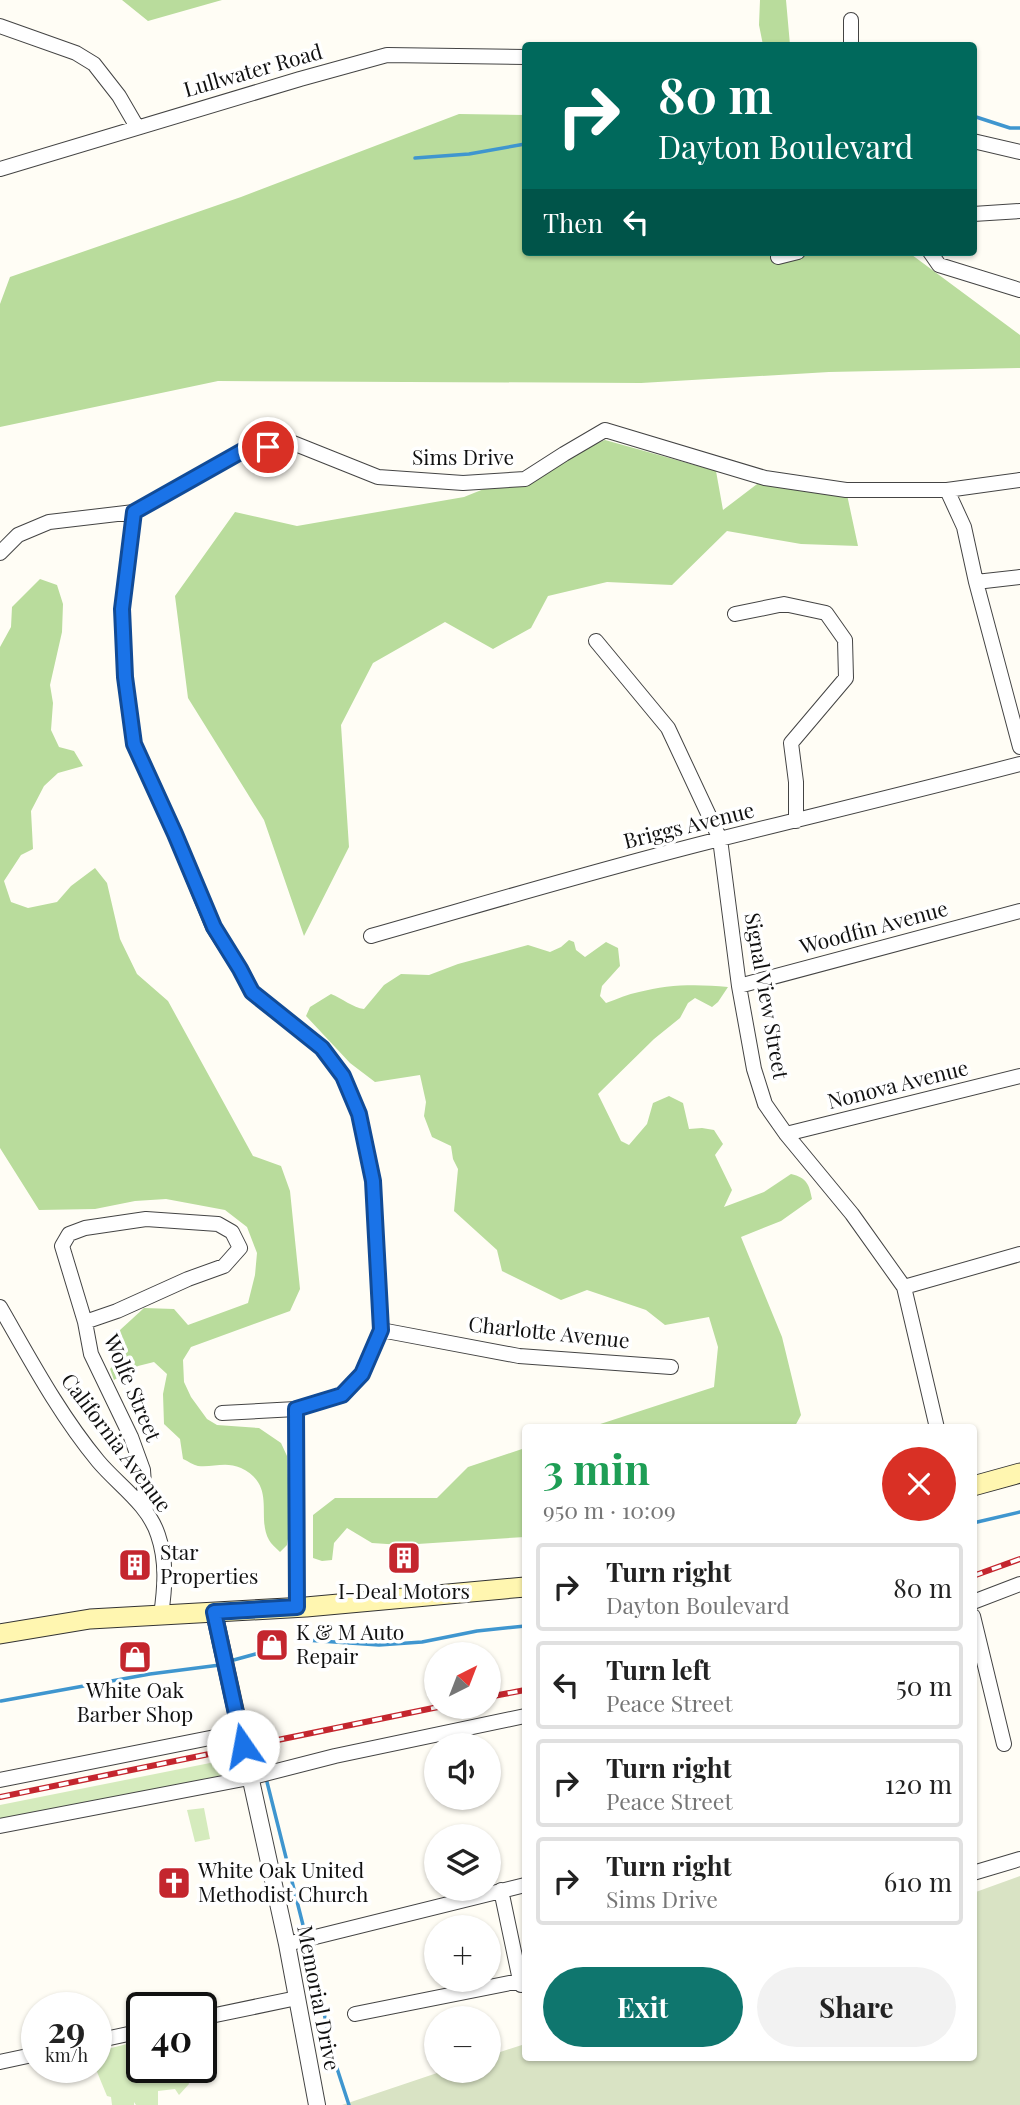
<!DOCTYPE html>
<html lang="en">
<head>
<meta charset="utf-8">
<style>
  :root { --surface:#fff; --page:#f2f2f2; --text:#222; --muted:#767676; --line:#e0e0e0; --accent:#0f766e }
  body { margin:0; font-family:"Playfair Display",serif; background:var(--page); color:var(--text); height:100vh; display:flex; flex-direction:column; font-size:26px; white-space:nowrap }
  * { box-sizing:border-box; margin:0 }
  p { font-size:23px; color:var(--muted) }
  .icon { flex:none; width:38px; height:38px; fill:none; stroke:currentColor; stroke-width:2; stroke-linecap:round; stroke-linejoin:round }
  .map { position:relative; flex:1; overflow:hidden }
  .drawer { position:absolute; left:522px; top:1424px; width:455px; height:637px; display:flex; flex-direction:column; background:var(--surface); border-radius:7px; box-shadow:0 2px 5px #0004 }
  .drawer>* { flex:none }
  .top-card { position:absolute; left:522px; top:42px; width:455px; height:214px; border-radius:7px; box-shadow:0 2px 5px #0004; background:#00695c; color:#fff; overflow:hidden }
  .needle { width:46px; rotate:42deg }
  .tools { position:absolute; left:424px; top:1642px; display:grid; gap:14px }
  .tools a { display:grid; place-items:center; width:77px; height:77px; border-radius:50%; background:var(--surface); box-shadow:0 2px 5px #0004; font-size:35px }
  .speed { position:absolute; left:21px; top:1992px; display:flex; gap:14px; font-size:35px; font-weight:700; text-align:center }
  .speed>* { display:grid; place-content:center; width:91px; height:91px; border-radius:50%; background:var(--surface); box-shadow:0 2px 5px #0004; line-height:1 }
  .speed small { font-size:18px; font-weight:400 }
  .speed .limit { border:4px solid #111; border-radius:10px; background:#fff; color:#111 }
  .pin { position:absolute; display:grid; place-items:center; width:60px; height:60px; color:#fff; margin:-30px; border:4px solid #fff; border-radius:50%; box-shadow:0 2px 7px #0007 }
  .me { position:absolute; width:77px; margin:-38px; rotate:348deg; stroke-linejoin:round; filter:drop-shadow(0 0 5px #0008) }
  .turn { display:flex; align-items:center; gap:24px; height:147px; padding:0 21px; font-size:32px }
  .turn .icon { width:91px; height:91px; stroke-width:2.5 }
  .turn b { display:block; font-size:49px; line-height:60px }
  .then { display:flex; align-items:center; height:66px; padding:0 21px; background:#0003; gap:14px; font-size:26px }
  .round { display:grid; place-items:center; flex:none; width:74px; height:74px; border-radius:37px; background:var(--page) }
  .headline { display:flex; align-items:center; justify-content:space-between; height:119px; padding:0 21px }
  h1 { font-size:42px; font-weight:700; line-height:52px; color:#1e9e55 }
  .cta { display:flex; gap:14px; margin-top:auto; padding:14px 21px }
  .cta a { flex:1; height:80px; border-radius:42px; background:var(--accent); color:#fff; font-size:28px; font-weight:700; line-height:80px; text-align:center }
  .cta a+a { background:var(--page); color:var(--text) }
  ul { padding:0; list-style:none }
  li { display:flex; align-items:center; gap:21px; height:88px; margin:0 14px 10px; padding:0 7px; border:4px solid var(--line); border-radius:7px }
  li div { flex:1 }
  li b { display:block; font-size:26px }
  li em { font-style:normal }
  .map>svg:first-child { display:block }
</style>
</head>
<body>
<div class="map">
<svg width="1020" height="2105" viewBox="0 0 1020 2105">
  <rect width="100%" height="100%" fill="#fffdf5"/>
  <path fill="#d5ebbd" d="M235,1758L238,1772L0,1821V1805Z
    M204,1808L210,1839L195,1842L187,1810Z
    M142,2040V2067H183L189,2084L179,2095L175,2089L158,2091V2105H136L134,2102V2105H112L111,2097L107,2096L95,2067L96,2052Z"/>
  <path fill="#b9dc9c" d="M122,0H222L148,21Z
    M760,0H786L790,45H763L759,25Z
    M459,114L525,115V252H908L1020,335V368L829,372L641,383L218,381L0,427V304L10,277L241,197Z
    M605,440L716,471L723,510L765,478L846,490L858,546L801,544L727,531L672,585L607,582L548,596L531,628L493,649L445,622L373,663L341,725L349,847L304,936L264,820L188,698L175,596L235,512L297,526L464,497Z
    M40,579L57,585L63,604L62,632L50,685L53,703L51,730L59,747L74,751L83,766L58,773L44,786L31,811L33,849L21,855L4,881L11,902L28,908L57,902L71,886L95,868L107,883L120,939L137,974L168,1001L253,1156L281,1166L290,1191L300,1289L290,1311L191,1347L183,1360L184,1382L191,1397L207,1419L217,1425L259,1428L281,1443L287,1456L290,1527L287,1545L280,1552C276,1548 271,1544 269,1540C256,1517 277,1485 241,1468C225,1461 212,1468 198,1466C193,1465 188,1461 183,1459L180,1439L164,1424L163,1394L167,1374L154,1362L138,1366L114,1380L110,1369L123,1354L120,1330L144,1308L174,1309L188,1325L248,1303L255,1275L257,1253L247,1227L225,1210L166,1199L135,1201L95,1209L39,1210L0,1148V647L11,627L12,607Z
    M569,940L574,942L576,950L585,957L606,942L618,948L620,966L602,986L600,996L606,1003C617,999 628,994 639,992C668,984 699,984 728,987L718,1002L712,1007L695,998L688,1003L680,1018L654,1039L598,1094L621,1141L629,1145L647,1124L653,1103L669,1096L683,1103L689,1129L702,1128L714,1130L723,1144L715,1155L732,1190L724,1207L764,1192L791,1174C807,1178 809,1184 812,1199L781,1221L741,1237L782,1337L801,1415L794,1428H588L714,1387L718,1347L709,1317L665,1325L646,1310L587,1290L561,1300L502,1271L497,1250L454,1211L458,1169L453,1159L451,1146L432,1137L424,1116L426,1102L420,1075L375,1082L350,1063L306,1016L310,1007L331,994C342,998 353,1008 364,1009L384,985L401,974L429,975L458,964L528,945L550,952L561,947Z
    M525,1448V1537L402,1545L372,1543L347,1528L334,1543L332,1560L322,1561L313,1558V1515L335,1498H437L468,1467Z"/>
  <path fill="#d9e3c4" d="M1020,1876V2105H342L446,2070H488V2056L525,2044V2058H973V1893Z"/>
  <g fill="none" stroke-linecap="round" stroke-linejoin="round">
    <path stroke="#3f96cf" stroke-width="3.5" d="M973,116L1010,128H1020
      M415,158L469,154L525,144
      M973,1523L1020,1512
      M305,1640L379,1645L422,1642L477,1631L525,1626
      M230,1661L259,1653
      M1,1701L150,1674L220,1665
      M257,1746L264,1771
      M266,1778L306,1937
      M308,1944L320,1991L331,2050L349,2105"/>
    <defs>
      <path id="minor" d="M851,20V46
        M0,26L76,53L94,64L119,96L137,127
        M973,141L1020,152
        M0,169L300,79L387,55L525,57
        M973,214L1020,211
        M930,252L939,265L1020,290
        M778,257L798,252
        M947,490L964,527L976,582L1020,747
        M134,512L122,609L125,677L134,744L175,834L213,927L240,969L252,992L322,1048L343,1076L359,1114L373,1180L381,1330L362,1374L342,1395L296,1409L297,1607
        M0,553L18,535L49,522L134,512L244,450L293,443L378,477L463,483L525,479L564,454L605,430L765,478L846,490H947L1020,480
        M976,582L1020,577
        M735,614L784,604L826,613L845,640L846,678L791,743L796,782V821
        M596,641L668,728L720,839L739,986L754,1069L765,1104L786,1134L852,1214L904,1287L937,1428
        M371,936C487,903 603,868 720,839C820,814 920,790 1020,764
        M739,986L1020,911
        M786,1134L1020,1076
        M904,1287L1020,1254
        M0,1307C30,1359 59,1414 98,1461C118,1485 148,1504 158,1535C167,1561 165,1588 161,1615
        M85,1322L117,1311L188,1279L224,1266L240,1248L232,1232L218,1224L146,1219L85,1228L69,1234L62,1246L85,1322L91,1354L131,1437L143,1470L146,1512
        M381,1330L519,1356L671,1367
        M222,1413L296,1409
        M973,1602L1020,1584
        M973,1616L1004,1744
        M0,1780L240,1732
        M0,1826L249,1778L335,1756L525,1716
        M973,1873L1020,1859
        M501,1890L521,1985
        M287,1944L525,1885
        M355,2014L525,1980
        M201,2018L297,1998
        M96,2041L142,2031
        M0,2062L37,2054"/>
      <path id="tertiary" d="M214,1612L287,1944L317,2105"/>
      <path id="secondary" d="M973,1486L1020,1473
        M0,1634L90,1619L306,1607L525,1587"/>
    </defs>
    <use href="#minor" stroke="#444" stroke-width="16"/>
    <use href="#tertiary" stroke="#444" stroke-width="18"/>
    <use href="#secondary" stroke="#333" stroke-width="21"/>
    <use href="#minor" stroke="#fff" stroke-width="14"/>
    <use href="#tertiary" stroke="#fff" stroke-width="16"/>
    <use href="#secondary" stroke="#fff6b0" stroke-width="19"/>
    <defs>
      <path id="rail" d="M973,1576L1020,1559
        M488,1697L525,1690
        M0,1797L443,1706"/>
    </defs>
    <use href="#rail" stroke="#c4262e" stroke-width="6"/>
    <use href="#rail" stroke="#fff" stroke-width="3.5" stroke-dasharray="10" stroke-linecap="butt"/>
  </g>
  <g fill="none" stroke-linecap="round" stroke-linejoin="round">
    <defs>
      <path id="route" d="M243,1746L214,1612L297,1607L296,1409L342,1395L362,1374L381,1330L373,1181L359,1114L343,1076L322,1048L252,992L240,969L214,927L175,834L134,744L125,677L122,609L134,512L244,450L268,447"/>
    </defs>
    <use href="#route" stroke="#114b97" stroke-width="18"/>
    <use href="#route" stroke="#1a73e8" stroke-width="12"/>
  </g>
  <defs>
    <symbol id="building-square" viewBox="-11 -11 22 22"><rect x="-9" y="-9" width="18" height="18" rx="4" fill="#c4262e" stroke="#fff"/><path d="M-4-6H4V6H1V3H-1V6H-4ZM-2.5-4.3h1.7v1.8h-1.7ZM.8-4.3h1.7v1.8H.8ZM-2.5-1h1.7V.8h-1.7ZM.8-1h1.7V.8H.8Z" fill="#fff"/></symbol>
    <symbol id="shop-square" viewBox="-11 -11 22 22"><rect x="-9" y="-9" width="18" height="18" rx="4" fill="#c4262e" stroke="#fff"/><path d="M-5-2.5h2.3a2.7 3.5 0 0 1 5.4 0H5L5.5 6h-11ZM-1.5-2.5h3a1.5 2.3 0 0 0-3 0Z" fill="#fff"/></symbol>
    <symbol id="church-square" viewBox="-11 -11 22 22"><rect x="-9" y="-9" width="18" height="18" rx="4" fill="#c4262e" stroke="#fff"/><path d="M-1.2-6h2.4v3.5h3.3v2.4h-3.3V6h-2.4V-.1h-3.3v-2.4h3.3Z" fill="#fff"/></symbol>
  </defs>
  <g fill-rule="evenodd">
    <use href="#building-square" x="385" y="1539" width="38" height="38"/>
    <use href="#building-square" x="116" y="1546" width="38" height="38"/>
    <use href="#shop-square" x="253" y="1626" width="38" height="38"/>
    <use href="#shop-square" x="116" y="1638" width="38" height="38"/>
    <use href="#church-square" x="155" y="1864" width="38" height="38"/>
  </g>
  <g text-anchor="middle" stroke-width="7" stroke-linejoin="round" paint-order="stroke">
    <g font-size="21" fill="#111" stroke="#fff">
      <text transform="translate(253 71) rotate(-16)" y="7">Lullwater Road</text>
      <text x="463" y="465">Sims Drive</text>
      <text transform="translate(689 826) rotate(-14)" y="7">Briggs Avenue</text>
      <text transform="translate(874 928) rotate(-15)" y="7">Woodfin Avenue</text>
      <text transform="translate(766 996) rotate(80)" y="7">Signal View Street</text>
      <text transform="translate(898 1085) rotate(-14)" y="7">Nonova Avenue</text>
      <text transform="translate(549 1333) rotate(6)" y="7">Charlotte Avenue</text>
      <text transform="translate(132 1388) rotate(67)" y="7">Wolfe Street</text>
      <text transform="translate(116 1443) rotate(53)" y="7">California Avenue</text>
      <text transform="translate(318 1998) rotate(79)" y="7">Memorial Drive</text>
    </g>
    <g font-size="21" fill="#111" stroke="#fff" text-anchor="start">
      <text x="160" y="1560">Star<tspan x="160" dy="24">Properties</tspan></text>
      <text x="404" y="1599" text-anchor="middle">I-Deal Motors</text>
      <text x="296" y="1640">K &amp; M Auto<tspan x="296" dy="24">Repair</tspan></text>
      <text x="135" y="1698" text-anchor="middle">White Oak<tspan x="135" dy="24">Barber Shop</tspan></text>
      <text x="198" y="1878">White Oak United<tspan x="198" dy="24">Methodist Church</tspan></text>
    </g>
  </g>
</svg>
<div class="tools">
<a><svg class="needle" viewBox="-14 -14 28 28"><path d="M0-13l5 13h-10z" fill="#e53935"/><path d="M0 13l5-13h-10z" fill="#767676"/></svg></a>
<a><svg class="icon" aria-label="sound" viewBox="0 0 24 24"><path d="M4 9h4l5-4v14l-5-4H4zM17 9q2 3 0 6"/></svg></a>
<a><svg class="icon" aria-label="layers" viewBox="0 0 24 24"><path d="M12 4l9 5-9 5-9-5zM3 14l9 5 9-5"/></svg></a>
<a>+</a>
<a>−</a>
</div>
<div class="speed"><div>29<small>km/h</small></div><div class="limit">40</div></div>
<div class="pin" style="left:268px;top:447px;background:#d93025"><svg class="icon" aria-label="arrive" viewBox="0 0 24 24"><path d="M6 21V4h12l-3 4 3 4H6"/></svg></div>
<svg class="me" style="left:243px;top:1746px" viewBox="-20 -20 40 40"><circle r="19" fill="#fff"/><path d="M0-13L10 11 0 6-10 11z" fill="#1a73e8"/></svg>
<div class="top-card">
<div class="turn"><svg class="icon" aria-label="right" viewBox="0 0 24 24"><path d="M7 20v-9h11M14 6l5 5-5 5"/></svg><div><b>80 m</b>Dayton Boulevard</div></div>
<div class="then">Then<svg class="icon" aria-label="left" viewBox="0 0 24 24"><path d="M17 20v-9H6M10 6l-5 5 5 5"/></svg></div>
</div>
<section class="drawer">
<div class="headline"><div><h1>3 min</h1><p>950 m · 10:09</p></div><a class="round" style="background:#d93025;color:#fff"><svg class="icon" aria-label="close" viewBox="0 0 24 24"><path d="M6 6l12 12M18 6L6 18"/></svg></a></div>
<ul>
<li><svg class="icon" aria-label="right" viewBox="0 0 24 24"><path d="M7 20v-9h11M14 6l5 5-5 5"/></svg><div><b>Turn right</b><p>Dayton Boulevard</p></div><em>80 m</em></li>
<li><svg class="icon" aria-label="left" viewBox="0 0 24 24"><path d="M17 20v-9H6M10 6l-5 5 5 5"/></svg><div><b>Turn left</b><p>Peace Street</p></div><em>50 m</em></li>
<li><svg class="icon" aria-label="right" viewBox="0 0 24 24"><path d="M7 20v-9h11M14 6l5 5-5 5"/></svg><div><b>Turn right</b><p>Peace Street</p></div><em>120 m</em></li>
<li><svg class="icon" aria-label="right" viewBox="0 0 24 24"><path d="M7 20v-9h11M14 6l5 5-5 5"/></svg><div><b>Turn right</b><p>Sims Drive</p></div><em>610 m</em></li>
</ul>
<div class="cta"><a>Exit</a><a>Share</a></div>
</section>
</div>
</body>
</html>
